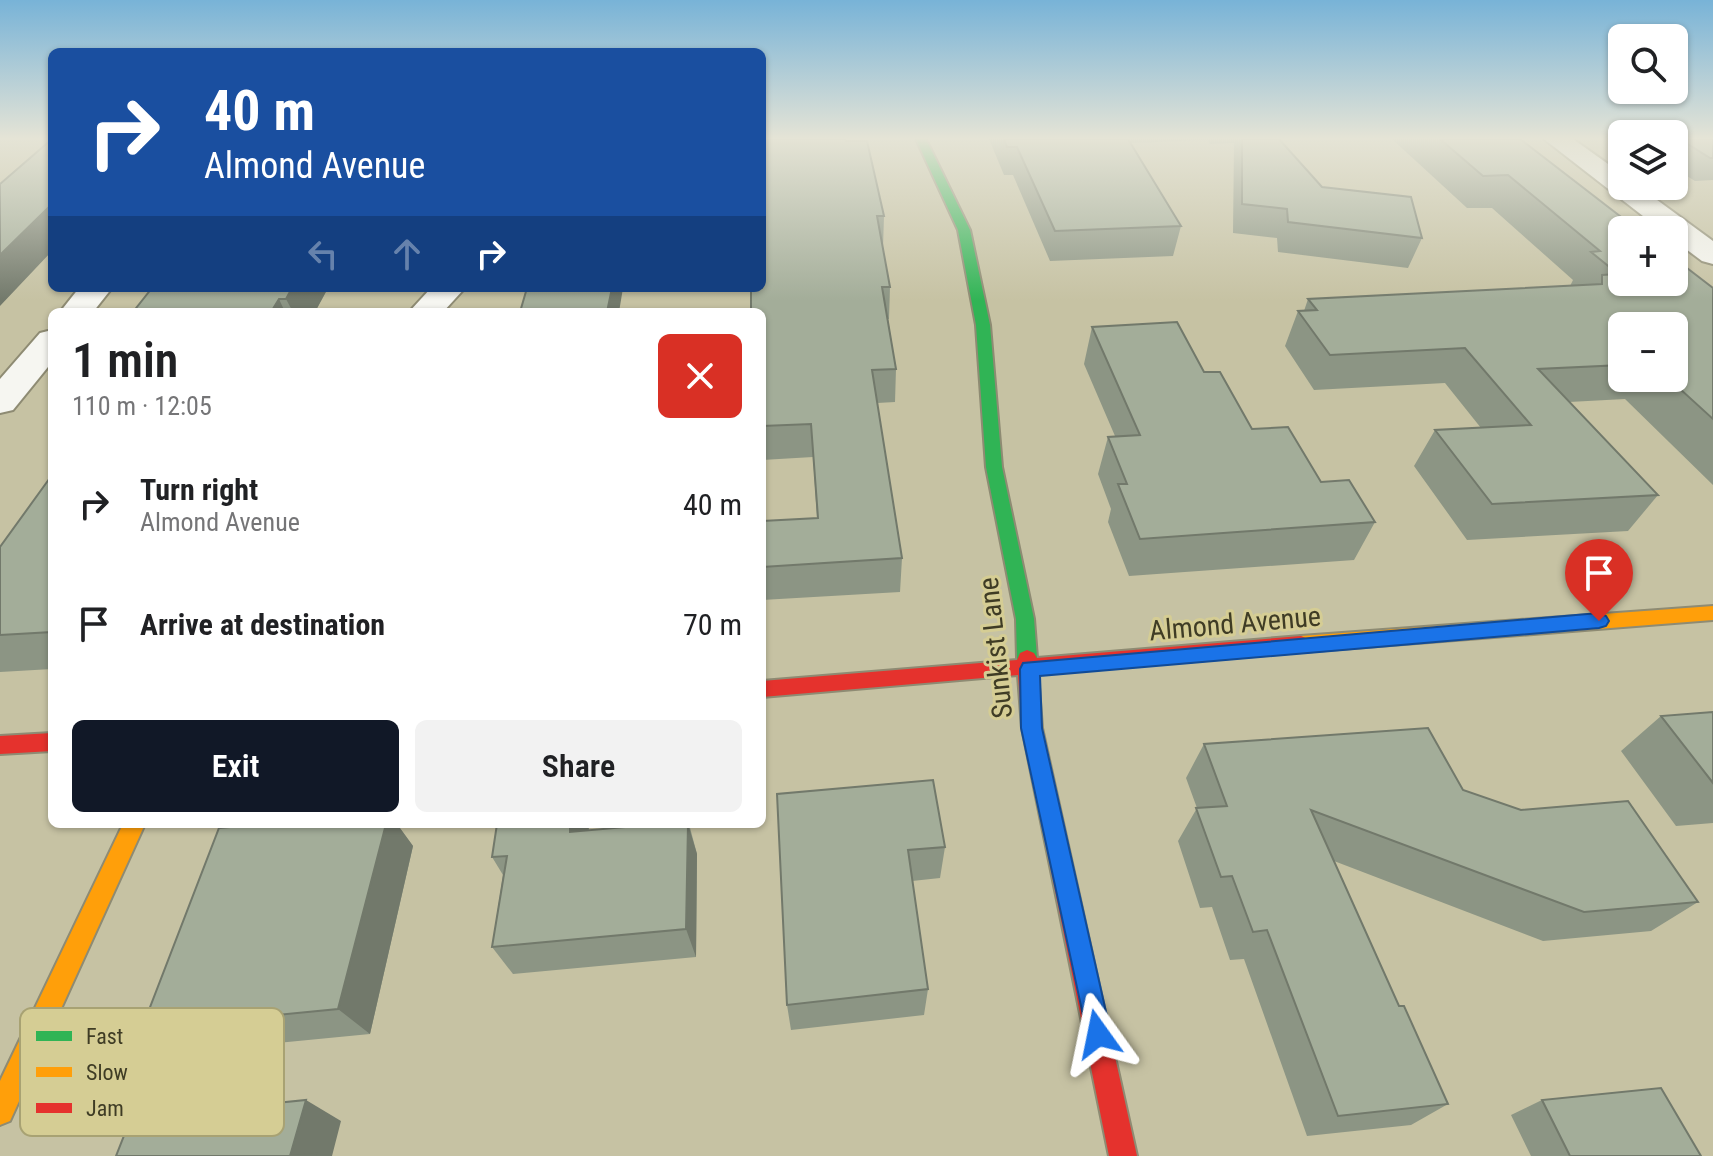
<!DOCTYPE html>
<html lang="en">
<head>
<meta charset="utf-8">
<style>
  :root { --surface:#fff; --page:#f2f2f2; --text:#202124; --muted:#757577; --accent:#111827 }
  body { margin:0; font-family:"Roboto Condensed",sans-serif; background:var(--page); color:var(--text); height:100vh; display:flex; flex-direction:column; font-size:30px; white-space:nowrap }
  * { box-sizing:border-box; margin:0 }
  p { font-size:26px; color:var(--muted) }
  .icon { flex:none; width:44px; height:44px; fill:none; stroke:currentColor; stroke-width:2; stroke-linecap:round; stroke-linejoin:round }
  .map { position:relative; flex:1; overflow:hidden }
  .side { position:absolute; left:48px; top:308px; width:718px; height:520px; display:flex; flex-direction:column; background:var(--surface); border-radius:12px; box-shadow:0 2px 6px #0004 }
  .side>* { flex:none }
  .guide { position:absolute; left:48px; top:48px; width:718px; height:244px; border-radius:12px; box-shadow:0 2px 6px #0004; background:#1a4fa0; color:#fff; overflow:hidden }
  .buttons { position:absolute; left:1608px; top:24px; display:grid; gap:16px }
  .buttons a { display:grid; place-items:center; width:80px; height:80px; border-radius:12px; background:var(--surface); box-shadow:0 2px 6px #0004; font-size:40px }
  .pin { position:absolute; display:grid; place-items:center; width:68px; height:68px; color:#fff; margin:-82px -34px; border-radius:50% 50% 50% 0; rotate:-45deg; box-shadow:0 0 8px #0007 }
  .pin .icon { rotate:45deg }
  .me { position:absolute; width:88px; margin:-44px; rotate:348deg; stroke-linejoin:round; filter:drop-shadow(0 0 6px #0008) }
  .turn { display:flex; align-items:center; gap:28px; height:168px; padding:0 24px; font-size:36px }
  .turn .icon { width:104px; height:104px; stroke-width:2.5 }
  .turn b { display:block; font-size:56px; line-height:68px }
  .lanes { display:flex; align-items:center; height:76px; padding:0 24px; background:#0003; justify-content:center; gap:40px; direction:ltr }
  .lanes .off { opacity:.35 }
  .round { display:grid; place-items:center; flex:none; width:84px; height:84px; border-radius:12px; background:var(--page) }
  .overview { display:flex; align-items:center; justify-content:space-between; height:136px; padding:0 24px }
  h1 { font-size:48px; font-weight:600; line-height:60px }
  .button { display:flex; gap:16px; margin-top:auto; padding:16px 24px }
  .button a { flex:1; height:92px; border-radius:12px; background:var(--accent); color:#fff; font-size:32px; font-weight:600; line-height:92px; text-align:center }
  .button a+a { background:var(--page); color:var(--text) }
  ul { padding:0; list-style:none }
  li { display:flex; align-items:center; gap:24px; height:120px; padding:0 24px }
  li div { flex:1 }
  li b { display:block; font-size:30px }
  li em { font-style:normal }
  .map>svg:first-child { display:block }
</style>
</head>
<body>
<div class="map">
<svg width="1713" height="1156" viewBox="0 0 1713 1156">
  <rect width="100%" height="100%" fill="#c6c2a3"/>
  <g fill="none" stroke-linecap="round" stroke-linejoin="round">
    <defs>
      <path id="street" d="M1544,139H1573L1622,174V186H1638L1713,241V264L1702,261L1674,240V230H1661Z
        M79,288H112L93,312H60Z
        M431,288H465L443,312H409Z
        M52,330V362L13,410L0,413V379L40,333Z"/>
      <path id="fast" d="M916,139H926L970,230L990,325L1002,467L1034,619L1037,658L1034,663L1027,666L1020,663L1017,658L1016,619L986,467L976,325L958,230Z"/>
      <path id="slow" d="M1713,606V620L1301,652L1294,649L1291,644L1294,639L1301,636Z
        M123,824H145L10,1121L0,1125V1081Z"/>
      <path id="jam" d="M1301,636L1308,639L1311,644L1308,649L1301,652L1038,674L1042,728L1137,1156H1109L1022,728L1018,675L762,697V681L1017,660L1020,653L1027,650L1034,653L1037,658Z
        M52,733V751L0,754V736Z"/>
    </defs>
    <use href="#street" stroke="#8e8b73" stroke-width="4"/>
    <use href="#fast" stroke="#8e8b73" stroke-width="4"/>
    <use href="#slow" stroke="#8e8b73" stroke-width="4"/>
    <use href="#jam" stroke="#8e8b73" stroke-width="4"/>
    <use href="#street" fill="#f6f6f1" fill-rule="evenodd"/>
    <use href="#fast" fill="#30b455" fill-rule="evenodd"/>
    <use href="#slow" fill="#ff9f0a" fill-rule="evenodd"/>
    <use href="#jam" fill="#e5322d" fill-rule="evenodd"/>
  </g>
  <path fill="#8c9584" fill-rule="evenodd" d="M989,139H1279L1322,187L1422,238L1408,268L1278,252L1277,238L1233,233L1234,143L1210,144L1207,140L1131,143L1181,226L1173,256L1050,261L1013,175H1004Z
    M1392,139H1520L1713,288V485L1625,399L1569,402L1658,495L1628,531L1467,540L1414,466L1435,430L1481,428L1445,383L1314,390L1285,346L1298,311H1304L1308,299L1570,286L1573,280L1492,208H1467ZM1622,326L1674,378H1622Z
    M1674,139H1713V180L1695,181L1674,168Z
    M846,141L884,216L883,247L890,287L889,319H888L896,369L895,402L877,403L902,558L900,592L762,600V521L817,518L813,457L762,460V312Z
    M152,288H328L315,312H133Z
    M1092,327L1204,372L1252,429L1375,522L1354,560L1129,576L1108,522L1111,509L1098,474L1108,437L1115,436L1084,364Z
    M52,475V669L0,672V547Z
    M1713,712V823L1676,826L1621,751L1661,716Z
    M1204,744L1463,790L1698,902L1651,931L1543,941L1334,861L1399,1006L1448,1104L1411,1125L1307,1136L1244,959L1230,960L1212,907L1200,908L1178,841L1197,808L1186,778Z
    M777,794L945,847L940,878L912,881L928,989L924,1015L791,1030L787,1005Z
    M266,824H397L413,846L370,1034L185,1052L142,1028Z
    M589,824V830L659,824H689L697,854L696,957L513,974L492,947L503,875L492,857Z
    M1542,1100L1701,1156H1531L1511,1115Z"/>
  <path fill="#72796b" d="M52,204V251L0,306V255Z
    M292,288H328L315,312H293L286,299Z
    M612,288H623L619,312H607Z
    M279,299L285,312H271Z
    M386,824H397L413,846L370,1034L338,1009Z
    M570,824H589L585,864L570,832Z
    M688,824L697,854L696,957L686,929Z
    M306,1100L341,1121L332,1156H290Z"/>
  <path fill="#a3ad99" stroke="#72796b" stroke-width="2" d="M52,139V204L0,255V184Z
    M762,139H845L846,141H867L884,216H877L890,287H882L896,369L872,370L902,558L762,567V521L818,518L811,424L762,426V312H751V288H762Z
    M1004,139H1128L1181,226L1055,231L1017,147H1007Z
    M1242,139H1279L1322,187L1411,197L1422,238L1288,222L1287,209L1242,204Z
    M1440,139H1520L1638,230H1622V282H1674V258L1713,288V419L1668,378H1674V326H1622V365L1538,369L1658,495L1492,504L1435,430L1531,425L1465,348L1330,355L1298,311L1317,310L1308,299L1602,284V275L1618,274L1591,252L1600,251L1508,175L1483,176Z
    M1680,139H1713V158H1710Z
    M152,288H292L286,299H279L271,312H133Z
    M527,288H612L607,312H520Z
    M1177,322L1204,372H1220L1252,429L1288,427L1321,482L1349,480L1375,522L1140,539L1118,484H1127L1108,437L1140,435L1092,327Z
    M52,475V632L0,635V547Z
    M1713,712V783L1661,716Z
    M1428,728L1463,790L1521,810L1628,801L1698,902L1584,912L1311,810L1399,1006H1404L1448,1104L1338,1116L1267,930L1253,932L1232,876L1221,877L1196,808L1227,806L1204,744Z
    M933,780L945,847L908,850L928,989L787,1005L777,794Z
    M266,824H386L338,1009L142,1028L219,828Z
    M497,824H570V832L659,824H688L686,929L492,947L507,856L492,857Z
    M1661,1088L1701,1156H1570L1542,1100Z
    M306,1100L290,1156H116L131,1118Z
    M316,1154L315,1156H291Z"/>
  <linearGradient id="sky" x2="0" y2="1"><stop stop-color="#78b3d7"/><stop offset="0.46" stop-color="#e5e4d6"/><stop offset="1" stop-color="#e5e4d6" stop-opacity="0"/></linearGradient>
  <rect width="1713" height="301" fill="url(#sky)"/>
  <path fill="#1a73e8" stroke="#114b97" stroke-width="2" d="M1599,613L1606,616L1609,621L1606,626L1599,628L1040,676L1042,728L1111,1034L1108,1043L1098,1047L1089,1043L1021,728L1020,669L1023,663Z"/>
  <g text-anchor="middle" stroke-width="6" stroke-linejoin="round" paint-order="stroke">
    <g font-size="28" fill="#3f3c25" stroke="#d5cd94">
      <text transform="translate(1235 623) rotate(-5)" y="10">Almond Avenue</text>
      <text transform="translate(995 648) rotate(-96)" y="10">Sunkist Lane</text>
    </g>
  </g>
  <rect x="20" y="1008" width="264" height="128" rx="12" fill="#d5cd94" stroke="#a8a273" stroke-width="2"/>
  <rect x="36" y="1031" width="36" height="10" fill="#30b455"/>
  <rect x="36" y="1067" width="36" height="10" fill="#ff9f0a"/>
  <rect x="36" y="1103" width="36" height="10" fill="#e5322d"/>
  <g font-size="22" fill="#3f3c25">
    <text x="86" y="1044">Fast</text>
    <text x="86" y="1080">Slow</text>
    <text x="86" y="1116">Jam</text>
  </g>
</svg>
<div class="buttons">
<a><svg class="icon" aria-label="search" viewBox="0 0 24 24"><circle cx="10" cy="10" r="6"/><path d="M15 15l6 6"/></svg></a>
<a><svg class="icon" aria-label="layers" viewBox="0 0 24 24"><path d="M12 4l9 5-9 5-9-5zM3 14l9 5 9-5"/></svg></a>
<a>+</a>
<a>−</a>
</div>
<div class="pin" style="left:1599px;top:621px;background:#d93025"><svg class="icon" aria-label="arrive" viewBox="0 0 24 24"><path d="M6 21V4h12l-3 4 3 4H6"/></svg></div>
<svg class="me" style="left:1098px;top:1034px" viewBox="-20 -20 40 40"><path d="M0-17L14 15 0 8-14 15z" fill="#1a73e8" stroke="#fff" stroke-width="4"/></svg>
<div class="guide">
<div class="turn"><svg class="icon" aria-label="right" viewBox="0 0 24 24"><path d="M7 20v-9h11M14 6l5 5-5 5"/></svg><div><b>40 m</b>Almond Avenue</div></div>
<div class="lanes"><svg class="icon off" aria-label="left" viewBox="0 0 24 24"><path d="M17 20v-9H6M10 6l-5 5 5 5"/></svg><svg class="icon off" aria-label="ahead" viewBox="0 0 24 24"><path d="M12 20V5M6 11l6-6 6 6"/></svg><svg class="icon" aria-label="right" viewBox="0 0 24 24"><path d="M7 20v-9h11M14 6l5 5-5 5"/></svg></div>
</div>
<section class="side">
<div class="overview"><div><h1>1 min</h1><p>110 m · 12:05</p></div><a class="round" style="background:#d93025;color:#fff"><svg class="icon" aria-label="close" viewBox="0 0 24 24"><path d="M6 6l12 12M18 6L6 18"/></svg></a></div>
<ul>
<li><svg class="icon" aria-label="right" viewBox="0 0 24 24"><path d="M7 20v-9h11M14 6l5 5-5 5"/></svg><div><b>Turn right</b><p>Almond Avenue</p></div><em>40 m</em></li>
<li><svg class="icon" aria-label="arrive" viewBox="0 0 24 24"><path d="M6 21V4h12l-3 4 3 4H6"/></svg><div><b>Arrive at destination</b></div><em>70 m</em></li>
</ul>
<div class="button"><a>Exit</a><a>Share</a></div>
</section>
</div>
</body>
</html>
